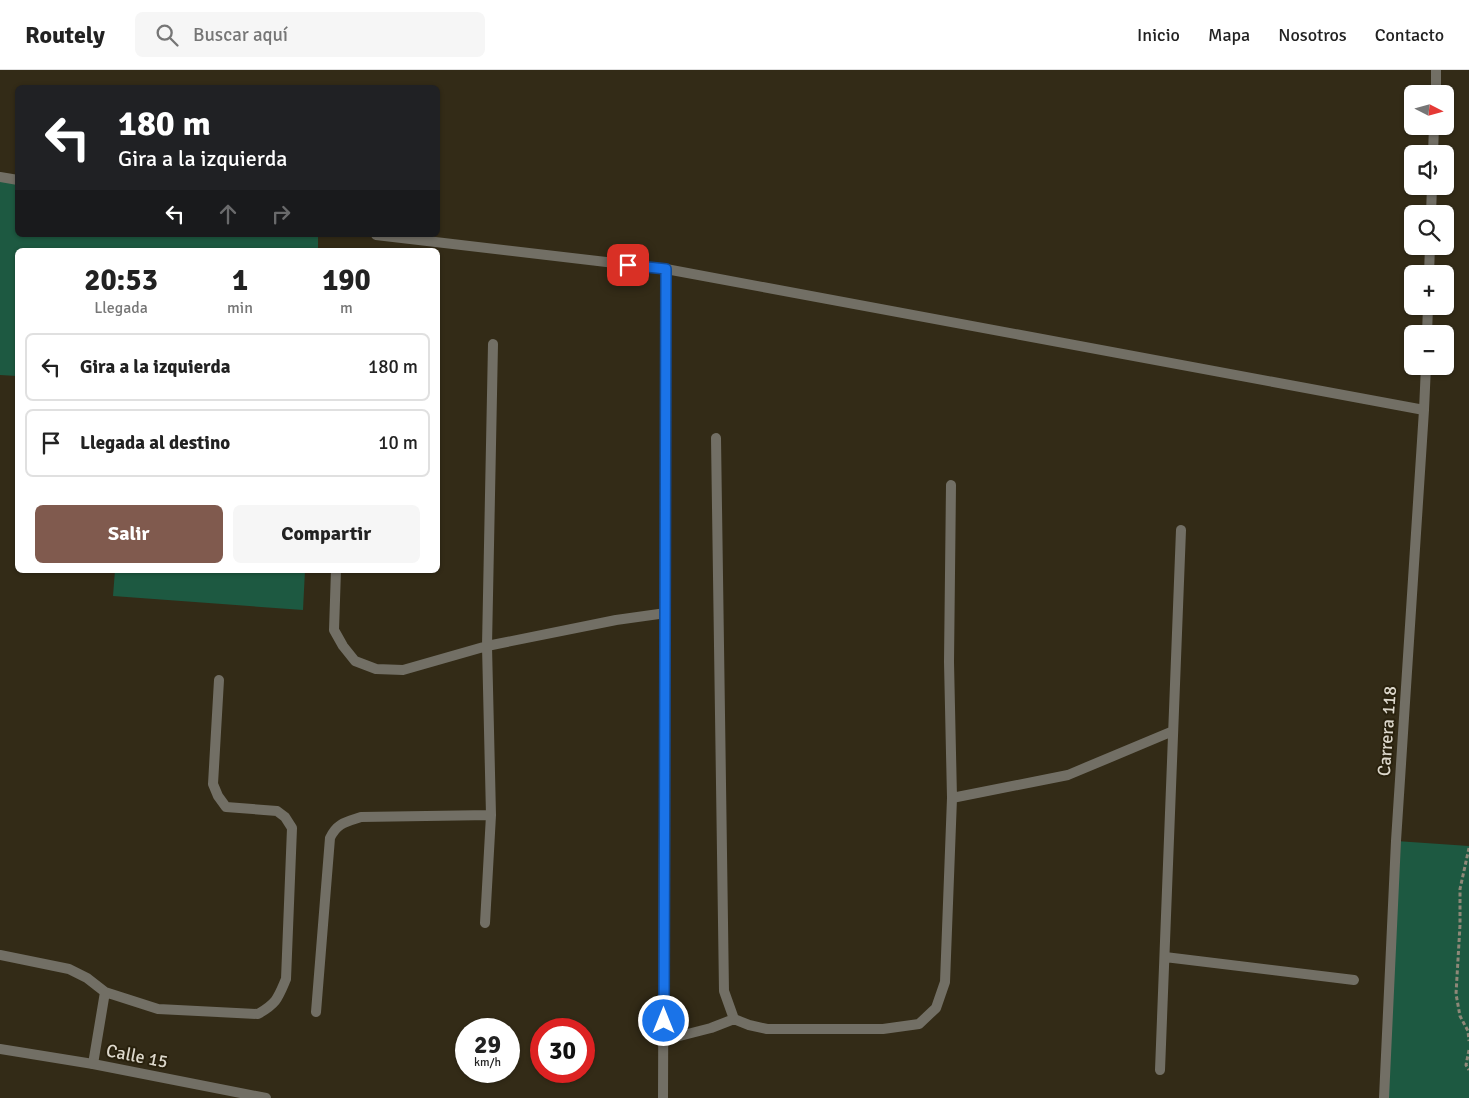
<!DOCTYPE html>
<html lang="es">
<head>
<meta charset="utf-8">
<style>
  :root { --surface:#fff; --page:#f6f6f6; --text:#222; --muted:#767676; --line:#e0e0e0; --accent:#805a4e }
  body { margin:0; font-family:Signika,sans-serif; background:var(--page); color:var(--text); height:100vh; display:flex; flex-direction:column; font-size:19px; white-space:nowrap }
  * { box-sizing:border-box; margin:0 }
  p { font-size:16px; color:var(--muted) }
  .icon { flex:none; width:28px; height:28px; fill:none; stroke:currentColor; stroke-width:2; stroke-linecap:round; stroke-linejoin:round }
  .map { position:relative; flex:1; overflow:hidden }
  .details { position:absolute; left:15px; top:178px; width:425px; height:325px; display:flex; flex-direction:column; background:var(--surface); border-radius:8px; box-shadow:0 1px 4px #0004 }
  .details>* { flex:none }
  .hud { position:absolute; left:15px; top:15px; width:425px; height:152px; border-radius:8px; box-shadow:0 1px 4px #0004; background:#202124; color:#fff; overflow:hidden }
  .needle { width:32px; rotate:96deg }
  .fabs { position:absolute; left:1404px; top:15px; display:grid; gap:10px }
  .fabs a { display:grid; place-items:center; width:50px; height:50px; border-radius:8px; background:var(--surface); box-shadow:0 1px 4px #0004; font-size:25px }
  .speed { position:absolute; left:455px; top:948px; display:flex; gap:10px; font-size:25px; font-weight:700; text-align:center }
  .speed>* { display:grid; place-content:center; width:65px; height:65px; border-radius:50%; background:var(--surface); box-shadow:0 1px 4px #0004; line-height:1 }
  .speed small { font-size:12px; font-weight:400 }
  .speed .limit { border:8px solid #d22; background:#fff; color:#111 }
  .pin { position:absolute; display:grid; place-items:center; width:42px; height:42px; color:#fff; margin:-21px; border-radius:10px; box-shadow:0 2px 8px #0006 }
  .me { position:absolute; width:55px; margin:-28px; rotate:0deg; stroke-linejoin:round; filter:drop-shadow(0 0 4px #0008) }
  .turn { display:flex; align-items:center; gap:18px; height:105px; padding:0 20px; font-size:22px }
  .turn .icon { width:65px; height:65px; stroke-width:2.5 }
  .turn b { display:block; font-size:35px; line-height:42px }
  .lanes { display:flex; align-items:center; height:48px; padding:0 20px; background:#0003; justify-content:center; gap:25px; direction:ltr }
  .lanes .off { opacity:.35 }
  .eta { display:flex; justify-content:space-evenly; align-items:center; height:85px; text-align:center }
  .eta b { font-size:30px; font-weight:700; line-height:35px }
  .button { display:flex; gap:10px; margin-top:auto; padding:10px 20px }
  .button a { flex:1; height:58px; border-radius:8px; background:var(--accent); color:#fff; font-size:20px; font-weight:700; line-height:58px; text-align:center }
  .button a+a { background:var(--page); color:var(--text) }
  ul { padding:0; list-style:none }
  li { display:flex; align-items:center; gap:15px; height:68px; margin:0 10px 8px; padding:0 10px; border:2px solid var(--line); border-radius:8px }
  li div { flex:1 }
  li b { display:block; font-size:19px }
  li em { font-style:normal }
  header { display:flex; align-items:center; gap:30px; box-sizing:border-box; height:70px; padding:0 25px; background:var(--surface); border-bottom:1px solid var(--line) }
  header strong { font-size:24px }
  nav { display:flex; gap:28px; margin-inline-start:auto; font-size:18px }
  .search { width:350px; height:45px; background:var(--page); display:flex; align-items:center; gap:12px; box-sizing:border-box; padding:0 18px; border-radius:8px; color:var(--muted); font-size:19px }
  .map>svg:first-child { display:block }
</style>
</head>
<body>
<header>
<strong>Routely</strong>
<div class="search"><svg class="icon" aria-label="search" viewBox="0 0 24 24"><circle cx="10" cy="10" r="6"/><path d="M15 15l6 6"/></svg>Buscar aquí</div>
<nav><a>Inicio</a><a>Mapa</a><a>Nosotros</a><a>Contacto</a></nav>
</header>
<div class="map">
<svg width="1469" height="1028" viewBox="0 0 1469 1028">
  <rect width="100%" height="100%" fill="#332b17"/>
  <path fill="#1d5941" d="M0,107L17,110L18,165H318V180H18L17,306L0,305Z
    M115,500H305L303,540L113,526Z
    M1396,771L1469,776V1028H1384Z"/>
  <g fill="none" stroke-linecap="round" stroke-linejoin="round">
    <path stroke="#8e8878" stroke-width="3" stroke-dasharray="4 2.5" stroke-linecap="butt" d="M1469,778L1460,819V855L1456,924L1460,946L1468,961L1469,971
      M1469,980L1466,995L1469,1000"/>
    <path stroke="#726f65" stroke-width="10" d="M716,368L724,921L734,949L749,955L767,959H883L919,954L936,938L945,912L952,728L949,592L951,415
      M336,500L334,560L343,576L355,591L376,599L403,600L487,576L616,550L666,543
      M952,728L1068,705L1173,661
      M485,853L491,745L487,576L493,274
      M0,885L69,899L87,908L105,922L158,939L258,944C277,933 278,928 286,909L292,758L285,747L277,741L226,737L218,726L213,714L219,610
      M1165,887L1354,910
      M316,942L330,768C337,753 346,752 361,747L491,745
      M664,970L711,958L734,949
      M93,994L105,922
      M1160,1000L1181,460"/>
    <path stroke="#726f65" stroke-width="10" d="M1436,24V0
      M1433,84L1434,56
      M0,107L18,110
      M1431,144L1432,116
      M376,165L666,199L1424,340
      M1429,204L1430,176
      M1427,264L1428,236
      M0,979L93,994L266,1028
      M663,1028L666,199
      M1384,1028L1396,771L1424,340L1426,296"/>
  </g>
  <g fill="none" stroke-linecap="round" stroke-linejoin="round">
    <defs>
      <path id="route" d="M628,195L666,199L664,951"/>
    </defs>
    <use href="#route" stroke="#114b97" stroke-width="12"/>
    <use href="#route" stroke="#1a73e8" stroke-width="9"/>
  </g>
  <g text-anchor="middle" stroke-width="4" stroke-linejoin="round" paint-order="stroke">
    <g font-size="18" fill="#ddd8cc" stroke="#29210d">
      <text transform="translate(1387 661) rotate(-86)" y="6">Carrera 118</text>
      <text transform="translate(137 986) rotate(11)" y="6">Calle 15</text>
    </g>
  </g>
</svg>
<div class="fabs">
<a><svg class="needle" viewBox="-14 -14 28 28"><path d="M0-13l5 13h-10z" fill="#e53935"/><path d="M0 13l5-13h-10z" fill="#767676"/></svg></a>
<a><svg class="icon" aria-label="sound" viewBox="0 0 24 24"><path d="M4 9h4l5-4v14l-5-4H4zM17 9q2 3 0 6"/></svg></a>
<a><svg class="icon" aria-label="search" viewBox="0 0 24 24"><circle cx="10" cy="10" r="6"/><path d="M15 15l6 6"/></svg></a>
<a>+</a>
<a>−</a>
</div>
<div class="speed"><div>29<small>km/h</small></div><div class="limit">30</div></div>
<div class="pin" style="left:628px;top:195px;background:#d93025"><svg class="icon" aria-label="arrive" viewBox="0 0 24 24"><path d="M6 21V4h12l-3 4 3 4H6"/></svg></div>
<svg class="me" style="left:664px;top:951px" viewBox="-20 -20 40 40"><circle r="17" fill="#1a73e8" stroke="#fff" stroke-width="3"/><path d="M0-11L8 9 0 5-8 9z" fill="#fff"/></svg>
<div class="hud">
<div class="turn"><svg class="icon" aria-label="left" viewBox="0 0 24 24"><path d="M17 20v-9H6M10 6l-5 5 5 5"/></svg><div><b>180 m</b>Gira a la izquierda</div></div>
<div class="lanes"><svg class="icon" aria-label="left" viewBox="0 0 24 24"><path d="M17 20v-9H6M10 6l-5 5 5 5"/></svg><svg class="icon off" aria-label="ahead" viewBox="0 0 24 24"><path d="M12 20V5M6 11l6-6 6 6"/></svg><svg class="icon off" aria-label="right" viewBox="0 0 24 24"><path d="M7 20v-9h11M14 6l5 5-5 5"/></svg></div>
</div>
<section class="details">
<div class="eta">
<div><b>20:53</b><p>Llegada</p></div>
<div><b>1</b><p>min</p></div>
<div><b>190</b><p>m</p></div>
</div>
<ul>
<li><svg class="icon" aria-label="left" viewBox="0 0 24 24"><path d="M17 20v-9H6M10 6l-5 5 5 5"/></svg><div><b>Gira a la izquierda</b></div><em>180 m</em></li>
<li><svg class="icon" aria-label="arrive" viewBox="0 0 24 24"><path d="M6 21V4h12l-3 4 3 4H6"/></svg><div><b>Llegada al destino</b></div><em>10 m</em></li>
</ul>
<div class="button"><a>Salir</a><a>Compartir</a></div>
</section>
</div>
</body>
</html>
